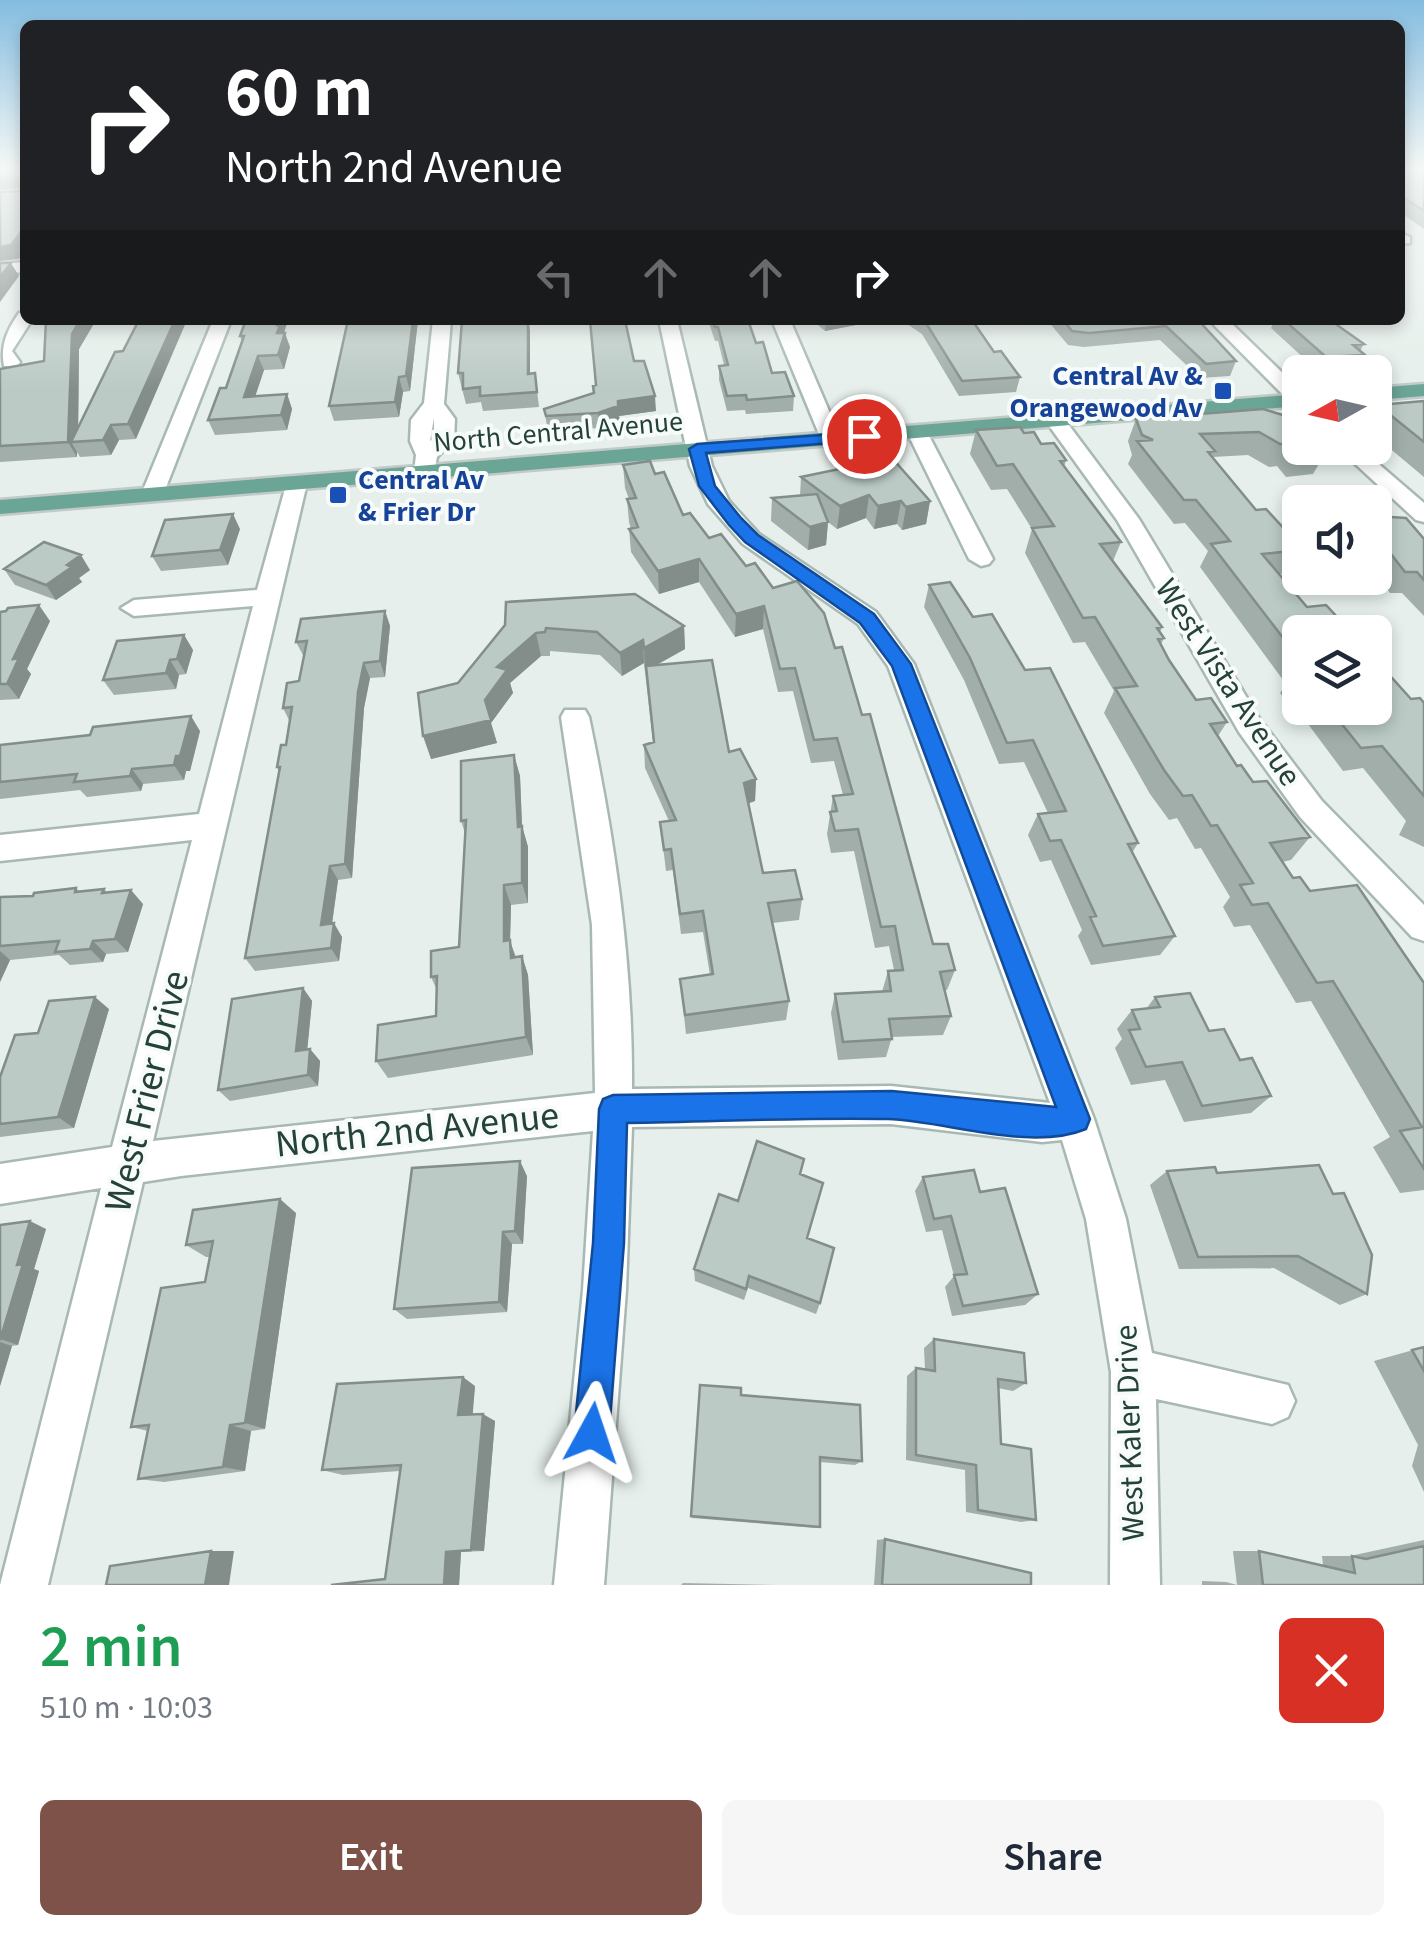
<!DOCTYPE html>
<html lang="en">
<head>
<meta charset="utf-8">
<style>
  :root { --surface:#fff; --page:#f6f6f7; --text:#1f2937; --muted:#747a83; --accent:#7f5249 }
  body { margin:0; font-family:"Source Sans 3",sans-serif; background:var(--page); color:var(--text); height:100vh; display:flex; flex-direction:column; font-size:38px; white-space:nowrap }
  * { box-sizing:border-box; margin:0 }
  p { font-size:32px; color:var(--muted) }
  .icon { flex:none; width:55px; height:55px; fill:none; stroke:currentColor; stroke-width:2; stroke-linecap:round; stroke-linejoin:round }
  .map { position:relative; height:1585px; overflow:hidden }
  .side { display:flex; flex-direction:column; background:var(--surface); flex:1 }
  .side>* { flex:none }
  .banner { position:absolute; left:20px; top:20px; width:1385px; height:305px; border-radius:15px; box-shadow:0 5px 15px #0003; background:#202124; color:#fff; overflow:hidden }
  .needle { width:65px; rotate:262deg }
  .fabs { position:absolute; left:1282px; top:355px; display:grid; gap:20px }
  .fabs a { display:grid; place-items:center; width:110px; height:110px; border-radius:15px; background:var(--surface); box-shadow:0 5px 15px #0003; font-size:50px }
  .pin { position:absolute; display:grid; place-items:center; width:85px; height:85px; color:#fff; margin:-42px; border:5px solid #fff; border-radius:50%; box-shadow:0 2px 10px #0007 }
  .me { position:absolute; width:110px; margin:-55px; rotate:5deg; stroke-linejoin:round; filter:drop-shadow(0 0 8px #0008) }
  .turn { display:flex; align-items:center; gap:35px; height:210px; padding:0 40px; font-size:45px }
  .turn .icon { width:130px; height:130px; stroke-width:2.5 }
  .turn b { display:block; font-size:70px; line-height:85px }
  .lanes { display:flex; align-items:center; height:95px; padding:0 40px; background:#0003; justify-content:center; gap:50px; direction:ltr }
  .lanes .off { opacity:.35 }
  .round { display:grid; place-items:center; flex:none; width:105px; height:105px; border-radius:15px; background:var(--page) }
  .summary { display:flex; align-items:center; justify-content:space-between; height:170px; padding:0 40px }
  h1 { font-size:60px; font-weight:600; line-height:75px; color:#1e9e55 }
  .action { display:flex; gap:20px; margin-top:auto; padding:20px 40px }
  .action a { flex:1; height:115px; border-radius:15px; background:var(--accent); color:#fff; font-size:40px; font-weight:600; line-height:115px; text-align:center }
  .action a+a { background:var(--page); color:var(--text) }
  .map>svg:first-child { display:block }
</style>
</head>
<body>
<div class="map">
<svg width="1424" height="1585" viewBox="0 0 1424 1585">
  <rect width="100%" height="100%" fill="#e6efeb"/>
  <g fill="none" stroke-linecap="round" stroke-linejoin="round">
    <defs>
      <path id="minor" d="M1400,233L1410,237V243L1400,244Z
        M25,262V272L0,274V264Z
        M25,312V320H32L12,351L20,362L18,366H4C0,346 7,330 19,313Z
        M213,320H231L163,495L160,500H144L141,495Z
        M433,320H451L444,404L455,419L454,440L437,457L433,477L425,479L414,472L416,455L410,441L411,420L424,403ZM434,418V438L430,441Z
        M659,320H677L712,466L729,501L759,534L876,612L914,664L1094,1119L1126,1219L1152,1353L1288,1385L1295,1401L1288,1417L1272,1424L1156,1399L1160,1585H1110L1111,1372L1086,1219L1062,1140L1042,1142L891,1124L632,1127L626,1290L604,1585H554L583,1290L593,1131L181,1176L143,1182L48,1585H0L101,1188L0,1204V1164L112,1147L192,840L0,861V835L199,814L253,606L134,616L121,608L134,600L257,590L288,478H304L307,483L153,1141L595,1093L592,925L561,717L565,710H585L589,717C615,841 633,962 632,1089L891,1086L1050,1103L888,666L858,624L743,544L708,504L690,466Z
        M772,320H790L841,439L838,443H824L821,439Z
        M1209,320H1228L1300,390V407L1293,405Z
        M1055,414L1062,416L1139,519L1259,718L1322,801L1424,905V941L1412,937L1300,817L1239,732L1117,520L1045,420Z
        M917,426L927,432L993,559L989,564L981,566L969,559L907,432Z
        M1338,448H1360L1424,503V522L1416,520Z"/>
      <path id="major" d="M1424,384V396L1375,400V388Z
        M1300,394V406L0,514V500Z"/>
    </defs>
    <use href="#minor" stroke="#a8b8b2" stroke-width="5"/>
    <use href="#major" stroke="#c2cac8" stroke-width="5"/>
    <use href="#minor" fill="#fff" fill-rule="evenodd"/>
    <use href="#major" fill="#6aa596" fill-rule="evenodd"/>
  </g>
  <path fill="#a1aea9" d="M1400,168H1424V229L1400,212Z
    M46,320H96L79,349L78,429L115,352L136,439L119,440L111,455L80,457L77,452V457L0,462V369L44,361Z
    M246,320H288L284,333L290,347L284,369L264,370L255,396L287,394L292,409L287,430L215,435L208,420L226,388L242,342L240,336Z
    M418,320L410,391L403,392L399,417L334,421L329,406Z
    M462,320H529L530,373H535L539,407L483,411L481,402L466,404L458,373Z
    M708,320H748L756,343L772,373L794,396L793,411L746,414L745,410L727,411L719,380V366L724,365L718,341H715Z
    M812,320H872L871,322L825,331Z
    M901,320H972L994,352L1020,377L1016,392L959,396L922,334Z
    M1047,320H1198L1236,361L1230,376L1200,378L1160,340L1084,347L1068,345Z
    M1275,320H1330L1364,344L1360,351L1365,355L1357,369L1319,372L1271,328Z
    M634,361L656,411L619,416L620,421L600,428L548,431L544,409L594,393L596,385Z
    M1424,401V477L1375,436V411L1378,405Z
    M1263,409L1326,452L1313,474L1286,477L1277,466L1269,467L1248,455L1213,457L1256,510L1300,546V555L1289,573L1279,574L1300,632V708H1375L1411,699L1424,703V847L1399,835L1406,821L1363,768L1343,771L1305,720L1301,721L1280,693L1286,684L1200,567L1208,551L1185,523L1174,524L1128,464L1132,455L1128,441L1136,419Z
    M976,430L1024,433L1066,460L1064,467L1121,542L1113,561L1162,627L1160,632L1164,638L1161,644L1169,660L1196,700L1227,722L1218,736L1237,766L1310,837L1291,860L1282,862L1293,878L1424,983V1190L1400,1193L1373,1147L1390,1137L1311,1001L1296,1003L1250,925L1234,927L1223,907L1230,897L1201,848L1195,849L1177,818L1169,820L1150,794L1104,713L1114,691L1085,642L1073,643L1025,553L1032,529L1007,489L991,490L970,454Z
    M623,465L655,474L683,515L709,538L773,588L835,648L933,944L955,970L947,990H945L951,1016L943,1035L892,1037L886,1057L838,1060L831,1013L835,994L882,992L888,971L894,970L889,946L875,948L854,851L831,853L827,834L833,796L843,795L834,761L811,763L793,691L778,692L763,629L735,637L699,582L659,594L631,552L629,529H631L629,522L627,499H629L625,488Z
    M801,477L930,501L926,524L902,530L897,524L874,529L866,518L837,529L828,522L826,545L808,550L771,521L772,498L800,496Z
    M1375,516L1424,539V616L1402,593H1390L1377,575H1375Z
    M240,529L228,565L161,571L152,556Z
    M4,569L90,570L79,578L82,582L56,600L15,585Z
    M929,585L973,617L1025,670L1138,843L1132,853L1175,936L1160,955L1091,965L1078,936L1082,930L1051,860L1040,862L1028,835L1038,814L1048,813L1024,762L999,764L964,680L924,607Z
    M385,611L390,626L385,677L370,678L364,708L352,878L338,880L332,924L342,937L339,961L255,971L245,958L279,772L277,767L286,745L290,722L283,708L299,681L304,657L296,642Z
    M0,612L50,621L27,669L31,674L19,699L0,700Z
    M505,625L684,626L685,649L657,665L729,752L756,779L755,801L749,803L763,873L802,899L799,920L772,923L789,1001L786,1020L686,1034L680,979L710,975L703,932L681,934L673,870L666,871L660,822L669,821L645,768L644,745L653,742L644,663L622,676L600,655L550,651V656H541L510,683L513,693L491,723L497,743L431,759L458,683Z
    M184,635L193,650L186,674L179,675L176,689L114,695L103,680Z
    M200,731L190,771H186L184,780L143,784L141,791L87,797L80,790L0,799V745Z
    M514,755L520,776L522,826L528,847V903L511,905L510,941L516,957L522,956L528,975L533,1055L388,1078L376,1061L436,1016V988L431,977L459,947L465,833L461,821Z
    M76,888L79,891L104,889L107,892L143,904L128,952L106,954L103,962L70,965L59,955L10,960L0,982V897L33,896Z
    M303,988L312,1001L307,1049H310L320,1061L318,1086L230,1101L218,1090Z
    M1155,997L1209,1031L1240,1060L1271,1096L1251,1113L1184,1122L1165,1080L1131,1085L1115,1048L1122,1039L1117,1029L1132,1010L1146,1009Z
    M109,1009L74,1128L0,1137V1077L38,1033Z
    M1167,1171L1217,1173L1367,1294L1340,1305L1274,1268L1179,1269L1150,1185Z
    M801,1175L807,1238L820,1303L816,1314L748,1288L744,1300L695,1281L694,1269L738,1201Z
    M527,1176L523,1244H512L507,1312L407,1319L394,1309Z
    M923,1177L980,1192L1038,1294L1025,1305L952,1316L945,1287L954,1276L942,1230L926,1232L915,1191Z
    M296,1213L265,1429L251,1431L245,1471L164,1482L138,1479L148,1431L131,1427L205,1282L210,1257H206L186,1245Z
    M0,1225L46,1229L34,1269L39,1271L18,1345L12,1346L0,1386Z
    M934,1339L1026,1383L1013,1391L998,1388L1001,1444L1036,1520L1021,1522L966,1512L965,1470L906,1460L907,1376L916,1368L925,1369L924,1348Z
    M1424,1347V1492L1412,1466L1418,1445L1374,1361Z
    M475,1386L472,1414L495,1421L484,1551L461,1552L459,1585H331L385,1579L400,1471L343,1475L322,1470Z
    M741,1395L862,1461L855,1465L820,1462V1527L815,1528L692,1518L691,1516Z
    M885,1539L1031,1585H874L877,1540Z
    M1424,1540V1585H1202V1581L1226,1582L1237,1585L1233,1551H1259L1323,1565L1322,1556H1350Z
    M683,1583L777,1585H681Z"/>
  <path fill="#838d89" d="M18,176L25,188L0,190V177Z
    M25,227V250L19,259L0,261V247Z
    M11,263L19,276L0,302V277Z
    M80,320H96L79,349L78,442H71L77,452V457L68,442L72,334Z
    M175,320H187L136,439L128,424Z
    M279,320H288L283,335L285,333L290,347L284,369L278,355L277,325Z
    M413,320H418L410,391L406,376Z
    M528,320L530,331V388L528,374Z
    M826,320H872L871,322L825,331Z
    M258,356L264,370L250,412L244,397Z
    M399,377L403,392L399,417L395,402Z
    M287,394L292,409L287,430L281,415Z
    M655,396L656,411L619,416L620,421L600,428L598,413L618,401Z
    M111,425L119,440L111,455L103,440Z
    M869,495L866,518L837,529L840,506Z
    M901,501L897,524L874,529L878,506Z
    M930,501L926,524L902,530L906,507Z
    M233,514L240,529L228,565L220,550Z
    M828,522L826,545L808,550L810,527Z
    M81,555L90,570L79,578L82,582L56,600L46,585L67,565Z
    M699,559V582L659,594L658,571Z
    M39,605L50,621L27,669L31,674L19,699L7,684L13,659Z
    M764,606L763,629L735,637L736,614Z
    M385,611L390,626L385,677L380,661Z
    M684,626L685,649L645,671L644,648Z
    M536,633L541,656L510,683L513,693L491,723L497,743L431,759L423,736L497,667Z
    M184,635L193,650L186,674L177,659Z
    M643,640L644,663L622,676L620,653Z
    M170,660L179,675L176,689L166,673Z
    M364,663L370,678L364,708L352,878L345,864L358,692Z
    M191,716L200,731L190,771H186L184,780L174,765Z
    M514,755L520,776L522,826L528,847V903L522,883Z
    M132,769L143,784L141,791L130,776Z
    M756,779L755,801L743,805L744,783Z
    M330,866L338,880L330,938L321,925Z
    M504,885L511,905L510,941L516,959L511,958L504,941Z
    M131,890L143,904L128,952L115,939Z
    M334,923L342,937L339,961L331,948Z
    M93,941L106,954L103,962L90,949Z
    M0,951L10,960L0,982Z
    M522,956L528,975L533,1055L526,1037Z
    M303,988L312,1001L306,1063L296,1051Z
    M95,997L109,1009L74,1128L58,1117Z
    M310,1049L320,1061L318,1086L308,1075Z
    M520,1161L527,1176L523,1244L515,1231Z
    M280,1199L296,1213L265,1429L245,1423Z
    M30,1221L46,1229L34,1269L39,1271L18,1345L0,1339L17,1265Z
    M503,1232L512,1244L507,1312L499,1302Z
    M0,1342L12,1346L0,1386Z
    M463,1377L475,1386L472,1423L458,1415Z
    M483,1414L495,1421L484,1551L471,1550Z
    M230,1425L251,1431L245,1471L223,1467Z
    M211,1551H234L229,1585H205Z
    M446,1552H461L459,1585H444Z"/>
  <path fill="#bbcac4" stroke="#838d89" stroke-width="2.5" d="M0,168H25V227L11,245L0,247V192L19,191L22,187L18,176L0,177Z
    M1400,168H1424V211L1400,195Z
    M0,263H11L0,277Z
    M46,320H80L72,334L68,442L0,446V369L44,361Z
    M139,320H175L128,424L111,425L103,440L71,442L115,352L123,351Z
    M246,320H279L277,325H280L277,333H285L278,355L258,356L244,397L287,394L281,415L208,420L220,388H226L228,382L244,336H240Z
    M348,320H413L406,376L399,377L395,402L329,406Z
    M462,320H528V374L535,373L537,392L480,396V387L463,389V373H458Z
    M590,320H625L634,361H644L655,396L618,401V406L598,413L546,416L544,409L594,393L593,386L596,385Z
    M712,320H748L756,343L763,342L772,373L785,372L794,396L747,400L746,395L727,396L719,366L728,365L718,327H715Z
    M924,320H972L994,352L1001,351L1020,377L962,381Z
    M1063,320H1198L1236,361L1206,364L1166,326L1089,333L1072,331Z
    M1284,320H1330L1364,344L1353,345L1365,355L1326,357Z
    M1424,401V442L1378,405Z
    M1263,409L1293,418L1300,425V448H1322L1326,452L1298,454L1289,443L1280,444L1259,432L1200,434L1215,451L1208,452L1256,510L1266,509L1300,546V550L1262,554L1307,607L1326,605L1351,632H1300V660L1211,544L1230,541L1196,500H1184L1137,441L1153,440L1142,435L1136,419Z
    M1020,427L1024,433L1034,432L1041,444L1054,443L1066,460L1060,461L1121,542L1100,544L1162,627L1157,628L1164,638L1158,639L1169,660L1196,700L1211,698L1227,722L1210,724L1237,766L1241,765L1253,782L1267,781L1310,837L1270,843L1293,878L1300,877L1310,891L1357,885L1424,983V1169L1400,1131L1422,1127L1333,981L1317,983L1268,903L1252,905L1240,885L1253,883L1217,825L1211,826L1192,795L1183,796L1164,770L1115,688L1137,686L1095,617L1083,618L1032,528L1054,526L1013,464L997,466L976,430Z
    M892,458L930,501L906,507L901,501L878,506L869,495L840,506L801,477Z
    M650,461L655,474L664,472L683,515L690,513L709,538L721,534L746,566L755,563L773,588L797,581L824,613L835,648L842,647L862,715L870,714L933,944H948L955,970L940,972L951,1016L889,1019L892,1039L843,1042L835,994L891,991L888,971L903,970L895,926L881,927L858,829L835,831L830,812L837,811L833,796L853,794L837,738L814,740L795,668L780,669L764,606L736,614L699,559L658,571L629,529L638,527L627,499L636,498L623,465Z
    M817,494L828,522L810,527L772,498Z
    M233,514L220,550L152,556L165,520Z
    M1375,516L1406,518L1424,539V580L1417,572H1405L1391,554L1375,555Z
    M44,542L81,555L67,565L72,567L46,585L4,569Z
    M950,582L973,617L992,614L1025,670L1050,668L1138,843L1128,844L1175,936L1103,946L1090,917L1096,916L1061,840L1050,841L1038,814L1066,811L1033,740L1007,743L970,658L929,585Z
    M635,594L684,626L644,648L643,640L620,653L597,632L546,628L545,632L536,633L497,667L507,670L485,700L491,720L423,736L418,693L458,683L505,625L506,602Z
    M39,605L13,659L19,658L7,684H0V612L6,611L8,608Z
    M385,611L380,661L364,663L358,692L345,864L330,866L321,925L334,923L331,948L245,958L280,767H277L281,745H286L292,707L283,708L287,683L299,681L307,641L296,642L301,619Z
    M184,635L177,659L170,660L166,673L103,680L117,641Z
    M1375,659L1411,699L1420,698L1424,703V796L1382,746L1361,748L1329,708H1375Z
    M712,660L729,752L740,749L756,779L744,783L763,873L795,870L802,899L768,903L789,1001L685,1015L680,979L713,974L703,911L680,914L671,849L664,850L660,822L676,820L644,745L654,742L646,666Z
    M191,716L180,756H176L174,765L132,769L130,776L74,782L77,774L0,782V745L90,735L93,727Z
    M514,755L518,827L522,826V883L504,885V941L510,940L511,958L522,956L526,1037L376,1061L378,1025L436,1016L437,976L431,977V951L459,947L466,820L461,821V761Z
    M76,888L75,892L104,889L102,893L131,890L115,939L93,941L90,949L55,952L59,941L0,946V897L33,896L34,893Z
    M303,988L296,1051L310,1049L308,1075L218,1090L232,999Z
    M1190,993L1209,1031L1224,1029L1240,1060L1252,1058L1271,1096L1202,1106L1182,1062L1146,1067L1129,1030L1140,1029L1132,1010L1160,1007L1155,997Z
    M95,997L58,1117L0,1124V1077L15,1035L38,1033L49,1001Z
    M757,1141L804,1159L800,1174L823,1183L807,1238L834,1248L820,1303L749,1276L746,1289L694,1269L719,1194L738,1201Z
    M520,1161L515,1231L503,1232L499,1302L394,1309L412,1168Z
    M1319,1165L1333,1194L1344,1193L1372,1255L1367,1294L1298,1256L1198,1257L1167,1171L1215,1167L1217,1173Z
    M974,1170L980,1192L1005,1188L1038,1294L963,1306L954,1275L967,1274L951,1216L934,1219L923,1177Z
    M280,1199L245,1423L230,1425L223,1467L138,1479L149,1425L131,1427L161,1288L205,1282L213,1241L186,1245L193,1210Z
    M30,1221L17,1265L23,1264L0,1340V1225Z
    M934,1339L1024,1353L1026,1383L998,1379L1001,1444L1031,1449L1036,1520L978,1510L976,1465L916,1455V1368L935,1371Z
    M1424,1347V1371L1412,1350Z
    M463,1377L458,1415L483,1414L471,1550L446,1552L444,1585H331L385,1579L401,1465L322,1470L337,1384Z
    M700,1385L741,1388V1395L860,1405L862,1461L820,1457V1527L691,1516Z
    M885,1539L1031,1573V1585H882Z
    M1424,1546V1585H1263L1259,1551L1355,1573L1352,1556L1366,1559Z
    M211,1551L205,1585H106L110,1566Z"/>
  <linearGradient id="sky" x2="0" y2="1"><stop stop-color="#84bce0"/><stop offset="0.43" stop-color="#f4f8f6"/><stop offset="1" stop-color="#f4f8f6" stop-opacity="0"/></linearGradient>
  <rect width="1424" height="390" fill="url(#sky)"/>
  <path fill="#1a73e8" stroke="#114b97" stroke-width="2.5" d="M864,432L872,436L869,440L706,453L715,486L741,518L758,535L874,614L911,664L1090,1119L1086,1129C1031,1152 947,1121 888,1119C801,1117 714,1122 627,1123L624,1243L609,1433L604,1446L592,1451L579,1446L574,1433L593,1243L599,1109L603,1099L613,1095L892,1091L1056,1107L892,666L860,623L745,542L729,525L699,486L689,449L697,444Z"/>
  <g fill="#1a4fb4" stroke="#f7fbf9" stroke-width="4">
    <rect x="1213" y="381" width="20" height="20" rx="5"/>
    <rect x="328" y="485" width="20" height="20" rx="5"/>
  </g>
  <g text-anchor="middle" stroke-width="8" stroke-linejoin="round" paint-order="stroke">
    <g font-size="28" font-weight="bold" fill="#164399" stroke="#f7fbf9" text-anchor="end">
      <text x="1203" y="385">Central Av &amp;<tspan x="1203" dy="32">Orangewood Av</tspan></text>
      <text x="358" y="489" text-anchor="start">Central Av<tspan x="358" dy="32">&amp; Frier Dr</tspan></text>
    </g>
    <g font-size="28" fill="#24423a" stroke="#f7fbf9">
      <text transform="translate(558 431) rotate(-5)" y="10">North Central Avenue</text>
    </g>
    <g font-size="32" fill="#24423a" stroke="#f7fbf9">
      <text transform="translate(1229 682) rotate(57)" y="11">West Vista Avenue</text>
      <text transform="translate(1129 1433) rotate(-92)" y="11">West Kaler Drive</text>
    </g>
    <g font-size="38" fill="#24423a" stroke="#f7fbf9">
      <text transform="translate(146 1091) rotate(-76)" y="13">West Frier Drive</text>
      <text transform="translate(417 1129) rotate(-6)" y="13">North 2nd Avenue</text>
    </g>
  </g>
</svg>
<div class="fabs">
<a><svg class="needle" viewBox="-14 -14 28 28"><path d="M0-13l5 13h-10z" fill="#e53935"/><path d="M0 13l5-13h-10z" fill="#747a83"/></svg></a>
<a><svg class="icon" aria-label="sound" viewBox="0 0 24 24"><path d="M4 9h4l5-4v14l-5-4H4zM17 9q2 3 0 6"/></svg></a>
<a><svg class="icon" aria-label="layers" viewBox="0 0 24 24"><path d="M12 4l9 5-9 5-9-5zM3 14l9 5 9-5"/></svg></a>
</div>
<div class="pin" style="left:864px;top:436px;background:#d93025"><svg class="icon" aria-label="arrive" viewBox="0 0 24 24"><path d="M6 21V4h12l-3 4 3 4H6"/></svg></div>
<svg class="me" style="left:592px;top:1433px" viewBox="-20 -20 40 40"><path d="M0-17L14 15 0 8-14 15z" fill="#1a73e8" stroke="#fff" stroke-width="4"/></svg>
<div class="banner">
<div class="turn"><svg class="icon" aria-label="right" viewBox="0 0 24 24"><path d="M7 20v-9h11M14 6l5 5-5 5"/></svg><div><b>60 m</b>North 2nd Avenue</div></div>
<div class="lanes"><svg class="icon off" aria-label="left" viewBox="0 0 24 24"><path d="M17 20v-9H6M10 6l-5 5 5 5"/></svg><svg class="icon off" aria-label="ahead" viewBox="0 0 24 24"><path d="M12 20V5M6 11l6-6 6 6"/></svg><svg class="icon off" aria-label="ahead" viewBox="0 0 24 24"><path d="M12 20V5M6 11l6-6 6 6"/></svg><svg class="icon" aria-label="right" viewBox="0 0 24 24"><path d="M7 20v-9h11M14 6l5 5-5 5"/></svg></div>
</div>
</div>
<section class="side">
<div class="summary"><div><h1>2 min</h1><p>510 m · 10:03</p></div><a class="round" style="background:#d93025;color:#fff"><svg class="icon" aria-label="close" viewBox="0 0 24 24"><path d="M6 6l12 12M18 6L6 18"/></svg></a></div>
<div class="action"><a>Exit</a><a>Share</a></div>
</section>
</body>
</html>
